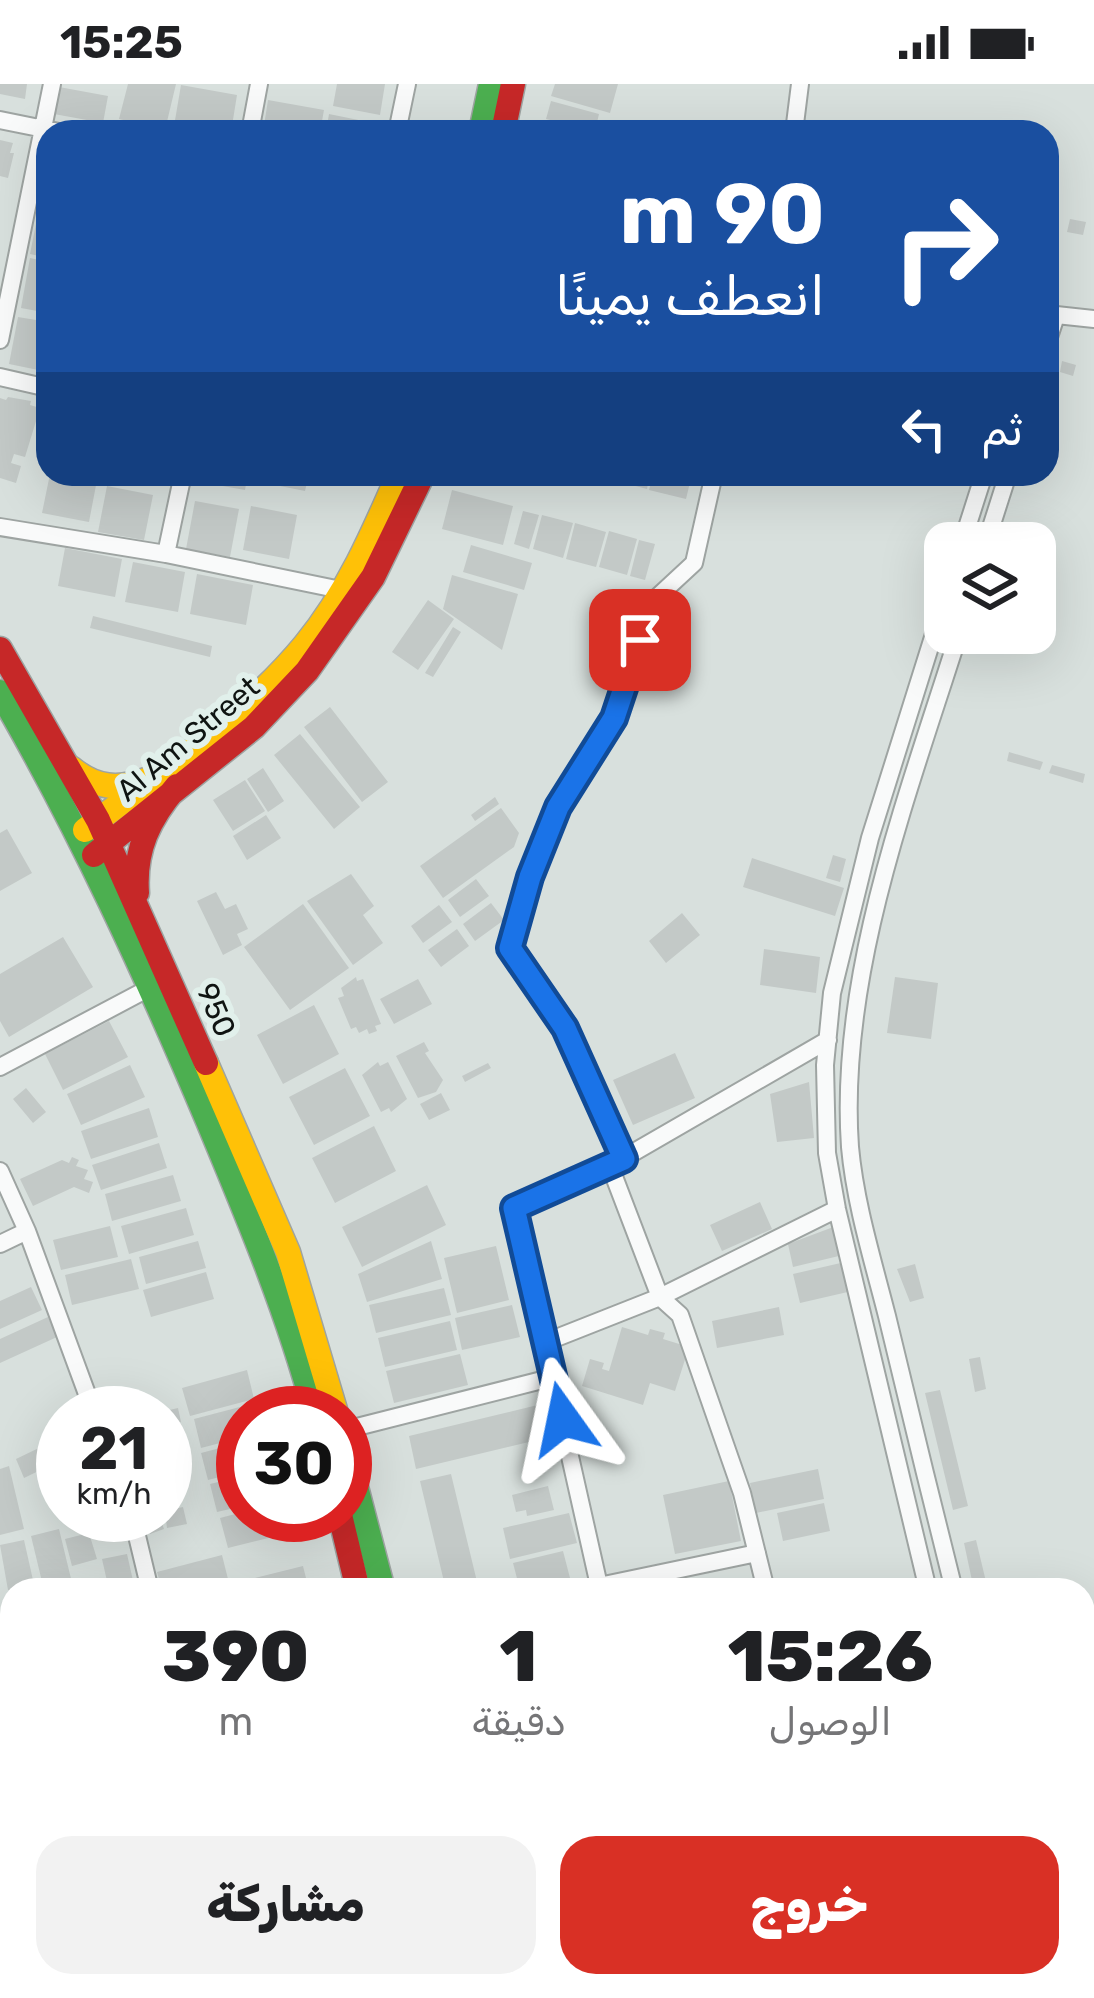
<!DOCTYPE html>
<html lang="ar">
<head>
<meta charset="utf-8">
<style>
  :root { --surface:#fff; --page:#f2f2f2; --text:#202124; --muted:#757577; --accent:#d93025 }
  body { margin:0; font-family:Rubik,"Noto Sans Arabic",sans-serif; background:var(--page); color:var(--text); direction:rtl; height:100vh; display:flex; flex-direction:column; font-size:45px; white-space:nowrap }
  * { box-sizing:border-box; margin:0 }
  p { font-size:39px; color:var(--muted) }
  .icon { flex:none; width:66px; height:66px; fill:none; stroke:currentColor; stroke-width:2; stroke-linecap:round; stroke-linejoin:round }
  .map { position:relative; flex:1; overflow:hidden; direction:ltr }
  .drawer { position:absolute; left:0px; top:1494px; width:1095px; height:420px; display:flex; flex-direction:column; background:var(--surface); border-radius:36px 36px 0 0; box-shadow:0 12px 48px #0002; direction:rtl }
  .drawer>* { flex:none }
  .top-card { position:absolute; left:36px; top:36px; width:1023px; height:366px; border-radius:36px; box-shadow:0 12px 48px #0002; direction:rtl; background:#1a4fa0; color:#fff; overflow:hidden }
  .controls { position:absolute; left:924px; top:438px; display:grid; gap:24px }
  .controls a { display:grid; place-items:center; width:132px; height:132px; border-radius:24px; background:var(--surface); box-shadow:0 12px 48px #0002; font-size:60px }
  .speed { position:absolute; left:36px; top:1302px; display:flex; gap:24px; font-size:60px; font-weight:700; text-align:center }
  .speed>* { display:grid; place-content:center; width:156px; height:156px; border-radius:50%; background:var(--surface); box-shadow:0 12px 48px #0002; line-height:1 }
  .speed small { font-size:30px; font-weight:400 }
  .speed .limit { border:18px solid #d22; background:#fff; color:#111 }
  .pin { position:absolute; display:grid; place-items:center; width:102px; height:102px; color:#fff; margin:-51px; border-radius:24px; box-shadow:0 6px 18px #0006 }
  .me { position:absolute; width:132px; margin:-66px; rotate:348deg; stroke-linejoin:round; filter:drop-shadow(0 0 9px #0008) }
  .turn { display:flex; align-items:center; gap:42px; height:252px; padding:0 36px; font-size:54px }
  .turn .icon { width:156px; height:156px; stroke-width:2.5 }
  .turn b { display:block; font-size:84px; line-height:102px }
  .then { display:flex; align-items:center; height:114px; padding:0 36px; background:#0003; gap:24px; font-size:45px }
  .eta { display:flex; justify-content:space-evenly; align-items:center; height:204px; text-align:center }
  .eta b { font-size:72px; font-weight:800; line-height:84px }
  .button { display:flex; gap:24px; margin-top:auto; padding:24px 36px }
  .button a { flex:1; height:138px; border-radius:36px; background:var(--accent); color:#fff; font-size:48px; font-weight:800; line-height:138px; text-align:center }
  .button a+a { background:var(--page); color:var(--text) }
  .status { display:flex; justify-content:space-between; align-items:center; height:84px; padding:0 60px; background:var(--surface); direction:ltr }
  .status svg { height:33px; fill:currentColor }
  .map>svg:first-child { display:block }
</style>
</head>
<body>
<div class="status"><b>15:25</b><svg viewBox="0 0 49 12"><path d="M0 12V9h3v3zM5 12V6h3v6zM10 12V3h3v9zM15 12V0h3v12zM26 1h20v11H26zM47 4h2v5h-2z"/></svg></div>
<div class="map">
<svg width="1094" height="1914" viewBox="0 0 1094 1914">
  <rect width="100%" height="100%" fill="#d8e0dd"/>
  <path fill="#c3c9c7" d="M0,0H27L25,15L0,10Z
    M128,0H176L165,46L119,35Z
    M337,0H385L380,31L333,22Z
    M555,0H618L610,29L551,12Z
    M181,1L237,11L231,48H173Z
    M59,3L108,12L103,39L54,30Z
    M268,16L324,26L320,48H263Z
    M551,17L599,30L595,47L546,35Z
    M329,30L378,40L376,48H326Z
    M544,38L576,47V48H541Z
    M0,56L13,59L10,69H14L8,94L0,92Z
    M40,120L48,122V174L30,170Z
    M1047,130L1058,133L1054,149L1047,147Z
    M1070,135L1086,138L1083,151L1067,148Z
    M30,174L48,178V229L21,224Z
    M18,233L48,238V288L9,280Z
    M1062,277L1076,281L1073,292L1060,288Z
    M8,313L31,317L30,321L40,324L25,373L14,370L11,379L21,382L16,399L0,394V314L6,316Z
    M50,390L97,396L89,438L42,429Z
    M119,390H157L155,399Z
    M201,390H248L245,406L200,398Z
    M267,390H309L305,407L265,399Z
    M611,390H650L647,405L609,395Z
    M653,390H692L686,415L649,406Z
    M107,402L153,411L144,456L98,448Z
    M452,406L513,422L503,461L442,445Z
    M195,417L239,425L230,473L186,465Z
    M251,422L297,431L289,475L243,466Z
    M523,427L539,431L529,465L514,460Z
    M542,431L573,439L563,474L533,465Z
    M575,439L606,448L596,483L566,475Z
    M609,447L637,455L627,491L599,483Z
    M639,456L655,460L645,496L630,492Z
    M471,461L532,479L524,506L463,488Z
    M65,464L122,475L115,513L58,502Z
    M133,478L185,488L178,528L125,518Z
    M197,490L253,501L246,541L190,530Z
    M452,491L518,510L502,566L443,525Z
    M428,516L454,535L418,586L392,568Z
    M93,532L212,562L210,573L90,544Z
    M453,543L461,548L433,593L425,589Z
    M330,623L388,698L362,718L304,643Z
    M300,650L360,723L334,745L274,671Z
    M1009,668L1043,678L1040,686L1007,677Z
    M1052,681L1085,690L1083,699L1049,689Z
    M263,684L284,717L268,728L247,695Z
    M245,696L265,727L233,747L213,716Z
    M495,713L499,720L475,737L471,731Z
    M501,724L519,749L514,763L443,814L420,782Z
    M266,731L281,754L247,776L233,752Z
    M7,745L32,789L0,807V749Z
    M833,771L846,775L840,798L826,794Z
    M752,774L844,804L835,832L743,803Z
    M351,790L374,822L363,831L383,859L353,881L307,817Z
    M476,795L489,812L460,833L448,816Z
    M216,808L225,825L236,820L248,845L237,850L242,861L223,871L197,817Z
    M491,819L504,836L475,857L463,840Z
    M303,820L349,884L290,926L244,863Z
    M439,821L452,838L423,859L411,842Z
    M682,829L700,851L666,879L649,857Z
    M457,845L469,862L441,883L428,866Z
    M63,853L93,903L9,953L0,937V890Z
    M764,865L820,873L816,909L760,901Z
    M356,893L357,897L363,895L381,940L375,942L377,947L369,950L367,945L359,949L356,943L351,945L338,914L344,912L341,904Z
    M895,893L938,899L931,955L887,949Z
    M418,895L432,920L394,940L380,915Z
    M314,921L339,970L283,1000L257,951Z
    M109,937L128,973L63,1006L45,970Z
    M424,958L429,967L425,969L443,996L436,1008L418,1014L396,972Z
    M675,969L695,1014L633,1041L613,996Z
    M378,978L380,982L388,978L407,1015L391,1028L389,1024L381,1028L362,991Z
    M488,979L491,984L465,998L462,992Z
    M130,981L145,1013L81,1041L67,1010Z
    M345,984L370,1032L314,1061L289,1013Z
    M809,998L814,1054L777,1058L770,1010Z
    M26,1004L46,1028L33,1039L13,1015Z
    M441,1009L450,1026L429,1036L420,1020Z
    M149,1024L158,1053L91,1075L81,1047Z
    M374,1042L396,1087L335,1119L312,1074Z
    M159,1059L167,1084L101,1106L92,1081Z
    M72,1073L79,1076L76,1082L88,1086L84,1095L93,1098L89,1109L74,1103L33,1122L20,1095L62,1076L69,1079Z
    M173,1091L181,1117L112,1137L105,1110Z
    M427,1101L446,1141L362,1183L342,1143Z
    M760,1118L772,1145L722,1167L710,1141Z
    M186,1124L194,1151L129,1170L121,1142Z
    M110,1142L118,1173L61,1186L53,1156Z
    M836,1142L843,1171L793,1183L788,1160Z
    M198,1157L206,1184L146,1200L139,1173Z
    M431,1157L442,1195L367,1218L358,1190Z
    M496,1162L509,1216L457,1229L444,1174Z
    M131,1175L139,1205L72,1221L65,1191Z
    M845,1178L852,1207L800,1219L793,1190Z
    M915,1180L924,1214L910,1218L897,1185Z
    M206,1188L214,1215L151,1233L143,1206Z
    M31,1203L42,1226L0,1245V1217Z
    M444,1204L451,1231L376,1249L369,1221Z
    M512,1221L520,1253L462,1266L455,1234Z
    M779,1223L784,1251L717,1264L712,1237Z
    M48,1233L57,1253L0,1279V1255Z
    M450,1237L457,1266L385,1283L378,1254Z
    M622,1243L648,1251L650,1245L665,1249L663,1255L689,1263L675,1307L650,1299L643,1321L582,1302L590,1275L604,1279L602,1285L609,1287Z
    M460,1270L468,1301L394,1319L386,1287Z
    M980,1273L986,1305L975,1308L969,1275Z
    M247,1286L254,1315L190,1332L182,1304Z
    M940,1306L968,1422L953,1426L925,1309Z
    M259,1318L262,1329H243V1353L201,1364L194,1335Z
    M546,1319L554,1352L416,1385L409,1352Z
    M178,1324L181,1338L166,1341L165,1327Z
    M63,1341V1359L55,1362L49,1347Z
    M243,1358V1387L208,1396L201,1369Z
    M45,1361L53,1380L24,1394L16,1375Z
    M9,1382L24,1445L0,1451V1385Z
    M818,1385L824,1415L756,1429L750,1399Z
    M451,1390L479,1506H446L420,1397Z
    M243,1392V1422L217,1428L210,1400Z
    M729,1397L741,1457L675,1470L663,1411Z
    M548,1402L554,1426L527,1432L526,1426L516,1428L512,1411Z
    M824,1419L830,1447L783,1457L777,1429Z
    M183,1423L187,1440L167,1444L165,1427Z
    M243,1428L289,1431L293,1448L228,1464L220,1434Z
    M569,1429L577,1459L510,1475L503,1444Z
    M144,1431H159L164,1445L150,1450Z
    M59,1445L73,1503L44,1506L31,1452Z
    M89,1449L97,1475L72,1482L65,1455Z
    M24,1456L35,1505L8,1506L0,1461Z
    M976,1456L988,1506H974L964,1459Z
    M563,1467L570,1494L520,1506L513,1479Z
    M127,1470L134,1501L109,1506L102,1475Z
    M222,1471L229,1499L202,1506H162L157,1488Z
    M303,1482L309,1506H237L235,1499Z
    M12,1569V1622L0,1623V1571Z
    M8,1738L12,1781L0,1784V1740Z
    M12,1800V1849H10L0,1803Z
    M12,1890V1902H29L33,1914H1L0,1893Z
    M274,1902H326V1903L278,1914Z
    M354,1902H395L398,1914H328L327,1908Z
    M531,1902H606L607,1906L638,1902L641,1914H534Z
    M785,1902H818L821,1914H788Z
    M219,1903L222,1914H183L182,1913Z"/>
  <g fill="none" stroke-linecap="round" stroke-linejoin="round">
    <defs>
      <path id="street" d="M0,36L59,48
        M250,48L259,0
        M397,48L407,0
        M794,48L800,0
        M1047,230L1094,235
        M0,256L52,0
        M1047,259L1056,232
        M0,293L48,304
        M0,443L166,470L341,506
        M962,459L984,390
        M986,459L1008,390
        M166,470L183,390
        M0,983L153,902
        M624,1074L565,944L510,864L529,793L558,723L614,634L653,517L694,479L714,390
        M610,1082L660,1213L680,1231L742,1409L766,1506
        M0,1087L27,1147L94,1329
        M0,1160L27,1147
        M546,1258L660,1213L837,1125
        M345,1346L554,1293
        M132,1431L150,1506
        M599,1502L757,1469
        M600,1506L514,1123L610,1082L828,956
        M928,1506L837,1125L827,1069L825,981L832,909L870,754L945,515
        M954,1506C931,1415 909,1323 887,1232C873,1177 855,1119 850,1063C838,891 908,711 959,549
        M0,1717L12,1714
        M0,1878L12,1875
        M240,1902L243,1914
        M686,1902L688,1914
        M1018,1902L1020,1914
        M1044,1902L1046,1914"/>
      <path id="fast" d="M481,48L491,0
        M0,608C80,746 146,890 208,1037C248,1133 288,1228 315,1329
        M345,1361L383,1506
        M441,1902L443,1914"/>
      <path id="slow" d="M71,684C96,705 119,706 149,695
        M85,746C161,688 244,635 305,561C347,510 373,450 399,390
        M206,979L288,1168L336,1329
        M468,1902L470,1914"/>
      <path id="jam" d="M503,48L513,0
        M0,565L98,736L206,979
        M94,771L254,643L307,587L373,493L423,390
        M137,809C134,766 149,734 177,702
        M340,1431L358,1506"/>
    </defs>
    <use href="#street" stroke="#9ea4a2" stroke-width="20"/>
    <use href="#fast" stroke="#9ea4a2" stroke-width="27"/>
    <use href="#slow" stroke="#9ea4a2" stroke-width="27"/>
    <use href="#jam" stroke="#9ea4a2" stroke-width="27"/>
    <use href="#street" stroke="#f9fafa" stroke-width="16"/>
    <use href="#fast" stroke="#4caf50" stroke-width="24"/>
    <use href="#slow" stroke="#ffc107" stroke-width="24"/>
    <use href="#jam" stroke="#c62828" stroke-width="24"/>
  </g>
  <g fill="none" stroke-linecap="round" stroke-linejoin="round">
    <defs>
      <path id="route" d="M563,1335L514,1124L624,1075L565,944L510,864L530,793L558,723L614,634L640,556"/>
    </defs>
    <use href="#route" stroke="#114b97" stroke-width="30"/>
    <use href="#route" stroke="#1a73e8" stroke-width="21"/>
  </g>
  <g text-anchor="middle" stroke-width="12" stroke-linejoin="round" paint-order="stroke">
    <g font-size="30" fill="#0f1412" stroke="#e1f0eb">
      <text transform="translate(188 655) rotate(-40)" y="10">Al Am Street</text>
      <text transform="translate(216 926) rotate(67)" y="10">950</text>
    </g>
  </g>
</svg>
<div class="controls">
<a><svg class="icon" aria-label="layers" viewBox="0 0 24 24"><path d="M12 4l9 5-9 5-9-5zM3 14l9 5 9-5"/></svg></a>
</div>
<div class="speed"><div>21<small>km/h</small></div><div class="limit">30</div></div>
<div class="pin" style="left:640px;top:556px;background:#d93025"><svg class="icon" aria-label="arrive" viewBox="0 0 24 24"><path d="M6 21V4h12l-3 4 3 4H6"/></svg></div>
<svg class="me" style="left:563px;top:1335px" viewBox="-20 -20 40 40"><path d="M0-17L14 15 0 8-14 15z" fill="#1a73e8" stroke="#fff" stroke-width="4"/></svg>
<div class="top-card">
<div class="turn"><svg class="icon" aria-label="right" viewBox="0 0 24 24"><path d="M7 20v-9h11M14 6l5 5-5 5"/></svg><div><b>90 m</b>انعطف يمينًا</div></div>
<div class="then">ثم<svg class="icon" aria-label="left" viewBox="0 0 24 24"><path d="M17 20v-9H6M10 6l-5 5 5 5"/></svg></div>
</div>
<section class="drawer">
<div class="eta">
<div><b>15:26</b><p>الوصول</p></div>
<div><b>1</b><p>دقيقة</p></div>
<div><b>390</b><p>m</p></div>
</div>
<div class="button"><a>خروج</a><a>مشاركة</a></div>
</section>
</div>
</body>
</html>
